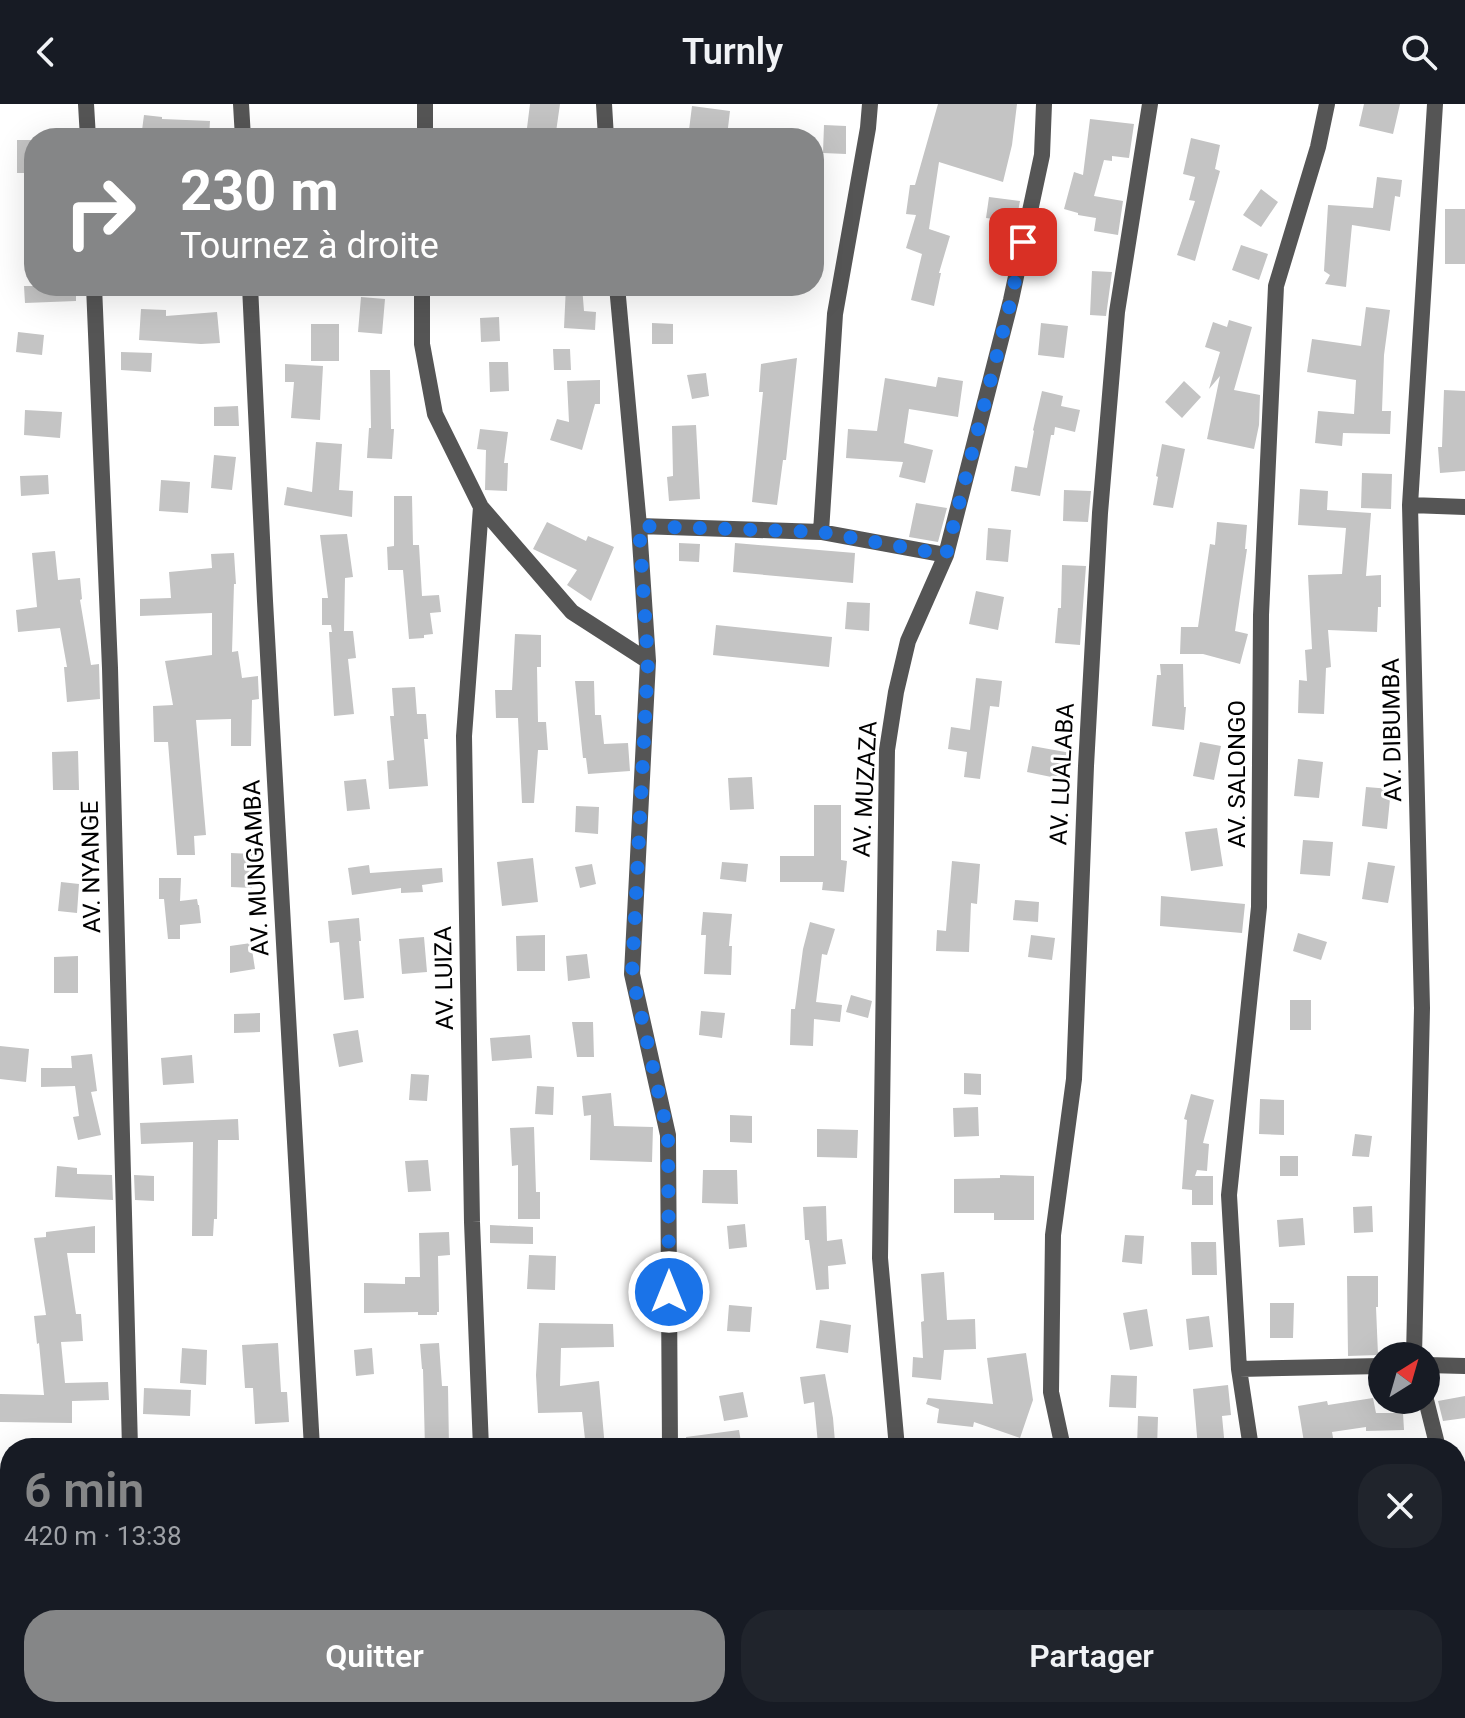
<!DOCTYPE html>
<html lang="fr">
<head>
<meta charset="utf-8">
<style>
  :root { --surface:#171b24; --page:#20242c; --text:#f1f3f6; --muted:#9ea1a6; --accent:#858687 }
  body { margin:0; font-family:Roboto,sans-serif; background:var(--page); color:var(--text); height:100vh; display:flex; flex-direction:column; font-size:30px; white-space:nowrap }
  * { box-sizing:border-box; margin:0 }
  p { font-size:26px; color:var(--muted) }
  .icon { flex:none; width:44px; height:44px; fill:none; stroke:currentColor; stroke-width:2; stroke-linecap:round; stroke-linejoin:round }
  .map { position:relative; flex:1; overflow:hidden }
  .panel { position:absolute; left:0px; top:1334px; width:1466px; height:280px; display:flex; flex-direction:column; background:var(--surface); border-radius:32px 32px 0 0; box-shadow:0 8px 32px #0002 }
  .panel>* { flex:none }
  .guide { position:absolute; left:24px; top:24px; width:800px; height:168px; border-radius:32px; box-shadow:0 8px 32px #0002; background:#858687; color:#fff; overflow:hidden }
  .needle { width:52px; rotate:37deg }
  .controls { position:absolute; left:1368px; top:1238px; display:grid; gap:16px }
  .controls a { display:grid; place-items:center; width:72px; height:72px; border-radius:50%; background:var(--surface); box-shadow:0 8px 32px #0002; font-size:40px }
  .pin { position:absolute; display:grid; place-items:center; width:68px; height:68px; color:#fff; margin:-34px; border-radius:16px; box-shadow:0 4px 12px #0006 }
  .me { position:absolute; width:88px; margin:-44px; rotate:0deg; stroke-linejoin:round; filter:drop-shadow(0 0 6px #0008) }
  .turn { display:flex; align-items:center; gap:28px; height:168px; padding:0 24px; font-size:36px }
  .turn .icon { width:104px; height:104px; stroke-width:2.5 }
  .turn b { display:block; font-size:56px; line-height:68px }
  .round { display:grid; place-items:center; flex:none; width:84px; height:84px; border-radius:32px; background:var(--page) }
  .head { display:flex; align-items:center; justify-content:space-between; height:136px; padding:0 24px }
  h1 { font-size:48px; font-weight:600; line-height:60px; color:var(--accent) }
  .action { display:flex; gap:16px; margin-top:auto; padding:16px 24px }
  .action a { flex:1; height:92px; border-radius:32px; background:var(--accent); color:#fff; font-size:32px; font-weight:600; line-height:92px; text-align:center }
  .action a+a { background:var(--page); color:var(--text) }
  header { display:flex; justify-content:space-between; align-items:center; height:104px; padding:0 24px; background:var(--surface); font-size:36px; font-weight:600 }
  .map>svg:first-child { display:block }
</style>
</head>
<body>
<header><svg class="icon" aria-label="back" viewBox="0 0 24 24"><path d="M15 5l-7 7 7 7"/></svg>Turnly<svg class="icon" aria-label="search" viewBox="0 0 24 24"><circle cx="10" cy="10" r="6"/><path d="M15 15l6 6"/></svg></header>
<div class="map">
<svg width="1465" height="1614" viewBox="0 0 1465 1614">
  <rect width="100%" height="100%" fill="#fff"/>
  <path fill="#c4c4c4" d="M530,0H560L556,28L527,24Z
    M938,0H1017L1012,41L1003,78L939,58L929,125L950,132L939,169H941L934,202L911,196L922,150L906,144L916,111L906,110L910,81H915Z
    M1364,0H1400L1393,30L1359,22Z
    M692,2L730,7L727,32L689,26Z
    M144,11L162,13V15L210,17L209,34H141Z
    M1090,15L1134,20L1129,54L1112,52V57L1104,56L1094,92L1123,97L1118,131L1094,127L1096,114L1078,111V109L1064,105L1074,68L1083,71Z
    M824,21L846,22V50L823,49Z
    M1191,34L1220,41L1215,65L1220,67L1195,157L1177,151L1195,97L1189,96L1195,73L1183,70Z
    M17,36H34V69H17Z
    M1377,73L1402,76L1400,93L1395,92L1390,127L1352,121L1346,183L1325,180L1330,171L1324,167L1328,101L1373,104Z
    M1261,85L1278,98L1261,123L1243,111Z
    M989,93L1020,97L1016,118L986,114Z
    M1445,105H1465V160H1445Z
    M1241,141L1268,150L1259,176L1232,166Z
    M1092,167L1112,168L1106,212L1090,211Z
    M24,182H76V197L25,199Z
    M566,182H582L584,207L596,208L595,226L564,224Z
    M361,193L385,195L382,230L358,228Z
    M1366,203L1390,206L1384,251L1382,307H1391L1390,330L1343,329L1342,342L1315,339L1318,307L1354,310L1356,276L1307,268L1312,235L1361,242Z
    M141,205L166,206V212L217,208L220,239L201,240L139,236Z
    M499,213L500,237L481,238L480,214Z
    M1229,216L1252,223L1234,286L1260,291L1259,321L1254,345L1207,335L1220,272L1209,285L1220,248L1205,243L1213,218L1227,223Z
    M652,219L673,220V240H652Z
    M1041,219L1068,222L1064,254L1038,251Z
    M311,220H339V257H311Z
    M18,228L44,231L42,251L16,248Z
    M553,245H570L571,266H554Z
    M121,248L152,249L151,268L121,266Z
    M797,254L786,356H783L777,401L752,398L763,288H759L761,260Z
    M489,258H508L509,287L490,288Z
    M285,260L323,262L320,316L291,314L294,278H285Z
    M370,266H390L391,325H394L392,355L367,354L369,324H371Z
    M706,269L709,292L692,295L687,271Z
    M938,273L963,277L958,313L909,305L904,339L933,346L925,379L899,373L903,358L846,354L848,325L877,327L885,274L936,283Z
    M600,276V300H595L582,346L550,336L557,315L569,318L567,277Z
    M1184,277L1201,293L1182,314L1165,298Z
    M1444,286L1465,287V367L1440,369L1438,343H1442Z
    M1042,287L1063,292L1061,302L1080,306L1075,328L1055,323L1054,331H1051L1040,392L1011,387L1015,362L1027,364L1034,327L1033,326Z
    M238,302L239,322H214V303Z
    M25,306L62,308L60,334L24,331Z
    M696,321L700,395L669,397L667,373L673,372L672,322Z
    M480,325L508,328L504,359H508L507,387L485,386L486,346L477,345Z
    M316,338L342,340L339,386L353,387L352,413L284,401L287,383L312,388Z
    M1162,340L1185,345L1173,404L1153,401L1158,373L1156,372Z
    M214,351L236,353L232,386L211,384Z
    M1362,369L1392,370L1391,405L1361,404Z
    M48,371L49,390L21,392L20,372Z
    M161,376L190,378L188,409L159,407Z
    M1300,385L1328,387L1327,406L1371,409L1366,472L1381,471V503H1378L1377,528L1328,526L1331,563L1326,564L1324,610L1298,609L1299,576L1307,577L1305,546L1312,545L1308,471L1342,470L1346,424L1298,421Z
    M1064,386L1091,387L1088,418L1063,417Z
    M394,392H412L413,441H419L422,492L439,491L441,508L430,509L433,530L424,531V534L409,535L403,466H388L387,443L394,442Z
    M916,399L947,404L938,438L909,433Z
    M547,418L586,437L588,432L614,443L591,497L567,481L577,466L533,445Z
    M1217,418L1247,421L1245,445H1247L1235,527L1248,530L1240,560L1203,550H1180L1181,523H1198L1210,440L1215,441Z
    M988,424L1011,426L1008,458L986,456Z
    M347,430L353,473L345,474L344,527H353L356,554L348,555L354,610L334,612L329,528H332L331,521H322V494H328L320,431Z
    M679,439L700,440L699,458L679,457Z
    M735,439L855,449L853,479L733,468Z
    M55,447L58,476L80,474L82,495L80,496L91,561L99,560L100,595L67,598L64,563H67L60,524L18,528L16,506L37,503L32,449Z
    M234,449L236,480H234L232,548L238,547L242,574L258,572V574L259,595L252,596L251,642H231V615L196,616L206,731L194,732L195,751H177L168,638H154L153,602L173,601L165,557L212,551V509L140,512V495L171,494L169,468L212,464L211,450Z
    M1062,461L1086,462L1080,541L1055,539L1058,504H1061Z
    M976,487L1004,493L998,526L969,520Z
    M847,498L870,499L869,527L845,525Z
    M716,521L832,533L829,563L713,551Z
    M515,530L541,531V563H537L538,618H546L548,646H538L534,699H522L518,614H496L495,586H512Z
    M1160,560H1183L1184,603H1186L1184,626L1152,622L1157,571H1161Z
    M976,574L1002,577L999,603L990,602L980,675L964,673L967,648L948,645L951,623L970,626Z
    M575,577H594L595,611H601L604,640L628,639L630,667L588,670L586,654H583Z
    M415,583L417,610H426L428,635H424L428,682L389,685L387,657L394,656L390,612H394L392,584Z
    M1200,638L1221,642L1214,676L1193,672Z
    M1032,642L1071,649L1066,676L1027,668Z
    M78,647L79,686H53L52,648Z
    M1298,655L1323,658L1319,694L1294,692Z
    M752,673L754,705L730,706L728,674Z
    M366,675L370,705L347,707L344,677Z
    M1366,683L1391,685L1387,725L1362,722Z
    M814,701H841V756L847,757L844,788L822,786L823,778H780V752H814Z
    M576,702L599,703L598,730L575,728Z
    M1217,724L1223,762L1191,767L1185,728Z
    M1303,736L1333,738L1330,772L1300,770Z
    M231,749L253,750L252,784L231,783Z
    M533,754L538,798L502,802L497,758Z
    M952,757L980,760L977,800L971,799L969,848L936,847L937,826L946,827Z
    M722,758L748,760L746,778L720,775Z
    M1368,758L1395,762L1388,799L1362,795Z
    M592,760L596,780L580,784L575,763Z
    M369,761L370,769L442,764L443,778L422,781L423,788L401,789V784L352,791L348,764Z
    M159,774H181L180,797L197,795L198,801H199L201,819L180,821V835H168L164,795H159Z
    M61,778L79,780L77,809L58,807Z
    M1161,792L1245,800L1242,829L1160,822Z
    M1015,796L1039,798L1038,818L1013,816Z
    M703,808L732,810L729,842H732L731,871L704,870L706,831H701Z
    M359,814L361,837H359L364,894L344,896L339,838L330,839L328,817Z
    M810,818L835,825L827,851L822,850L816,898L842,901L840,918L814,915L813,942L790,941L791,905H795L803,845Z
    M1298,829L1327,838L1321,856L1293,847Z
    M545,831V867H517L516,832Z
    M1031,831L1055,834L1052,856L1028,853Z
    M424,833L427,868L402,870L399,835Z
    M251,839L255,865L230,869V842Z
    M587,850L590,874L568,877L566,852Z
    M78,852V889H54V853Z
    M851,891L872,897L868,914L846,908Z
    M1290,896H1311V926H1290Z
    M701,907L725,909L722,934L699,931Z
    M260,909V928L234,929V910Z
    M572,918H593L594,953H577Z
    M358,926L363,958L339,963L333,930Z
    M530,931L532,954L492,957L490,934Z
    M0,942L29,945L26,978L0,975Z
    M92,950L97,987L91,988L101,1031L78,1036L73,1013L79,1012L75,982L41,983V964H72L71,952Z
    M192,951L194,979L163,981L161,954Z
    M964,969L981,970V991L964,990Z
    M411,970L429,971L427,997L409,996Z
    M537,982L554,983L553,1011L535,1010Z
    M611,989L614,1022L653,1023L652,1058L590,1056L591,1011L584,1012L582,992Z
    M1191,990L1214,996L1203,1039L1209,1040L1207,1067L1197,1066L1195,1072H1213V1101H1192V1086L1182,1085L1187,1016L1184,1015Z
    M1260,995L1284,996V1031L1259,1030Z
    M978,1003L979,1032L954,1033L953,1004Z
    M730,1011L752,1012V1039L730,1038Z
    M238,1015L239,1036H218L217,1115H214L213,1132H192L193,1038L141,1040L140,1019Z
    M534,1023L536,1088H540V1115H518V1061L512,1062L510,1024Z
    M817,1025L858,1026L857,1054L817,1053Z
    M1355,1030L1372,1032L1369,1053L1352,1052Z
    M1280,1052H1298V1072H1280Z
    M428,1056L431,1087L408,1088L405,1057Z
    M57,1062L77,1064V1070L112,1071L113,1096L55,1093Z
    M703,1066H737L738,1100L702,1099Z
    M134,1071L154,1072V1097L135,1096Z
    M1000,1071L1034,1072V1116H994V1109H954V1075L1000,1074Z
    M826,1102L827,1137L842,1135L846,1160L828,1162L829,1185L816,1186L809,1136H805L803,1103Z
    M1372,1102L1373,1128L1354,1129L1353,1103Z
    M1303,1114L1305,1141L1279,1143L1277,1116Z
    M745,1120L747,1143L729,1145L727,1122Z
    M490,1121L533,1123V1140L490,1139Z
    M95,1122V1149H67L76,1210H81L83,1237L61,1238L65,1279L108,1278L109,1296L72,1297V1319L0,1318V1290L44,1291L39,1239L37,1240L34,1212L46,1211L34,1134L46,1133V1128Z
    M449,1128L450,1151L438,1152L439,1208H437V1211H418V1208L364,1209V1179L405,1180V1173H420L419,1129Z
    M1125,1131L1144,1132L1142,1160L1122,1158Z
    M1191,1138H1216L1217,1171H1192Z
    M529,1151L556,1152L555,1186L527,1185Z
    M944,1168L947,1216L975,1215L976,1245L944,1246L941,1276L912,1273L913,1253L923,1254L921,1218L924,1217L921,1170Z
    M1347,1172H1378V1203H1376L1378,1251L1348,1252Z
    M1270,1199H1294L1293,1234H1270Z
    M729,1201L752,1203L750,1228L727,1227Z
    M1147,1205L1153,1242L1130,1246L1123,1209Z
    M1209,1212L1213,1243L1189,1246L1186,1215Z
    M820,1216L851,1221L848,1249L816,1244Z
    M539,1219L613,1220L614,1243L561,1244L560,1282L599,1277L605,1344H586L582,1308L538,1309L536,1271Z
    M278,1239L281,1288H287L289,1318L255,1320L253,1284H245L242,1241Z
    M439,1239L442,1282H448L449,1344H425L423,1265H422L420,1240Z
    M182,1244L207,1246L206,1281L180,1279Z
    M372,1244L374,1270L356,1272L354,1246Z
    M1026,1249L1033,1296L1020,1334L974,1318L973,1323L937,1319L939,1305L926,1300L928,1294L993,1300L987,1254Z
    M825,1270L833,1314L835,1338L818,1340L814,1298L804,1300L800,1273Z
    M1111,1271L1137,1272L1136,1304L1109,1303Z
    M1228,1281L1231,1311L1222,1312L1225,1344H1198L1193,1285Z
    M144,1284L191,1286L190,1312L143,1310Z
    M743,1288L748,1313L724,1317L719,1292Z
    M1465,1292V1314L1443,1317L1438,1297Z
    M1373,1294L1376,1309H1403L1404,1326L1366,1327V1323L1332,1328L1334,1339L1305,1344L1298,1302L1327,1297L1328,1301Z
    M1138,1312L1158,1313L1157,1343H1137Z
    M739,1326L742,1344H687L686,1333Z"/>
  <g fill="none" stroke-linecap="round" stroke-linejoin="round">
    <path stroke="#555" stroke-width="16" d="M86,0L88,34
      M241,0L243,34
      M604,0L606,34
      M425,34V0
      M94,182L110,564L130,1344
      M250,182L265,497L312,1344
      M422,182V240L435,310L481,403L572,508L648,557
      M617,182L639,422L648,557L632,870L668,1031L670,1344
      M1410,401L1465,403
      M481,403L464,632L472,1118L481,1344
      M639,422L821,428L946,451
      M821,428L835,210L868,24L870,0
      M1414,1252L1422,904L1410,401L1435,0
      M1426,1261L1465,1262
      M1239,1265L1382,1262
      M1426,1296L1438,1344
      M897,1344L880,1154L887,646L896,588L908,537L946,451L1011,196L1042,51L1044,0
      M1063,1344L1051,1288L1053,1131L1074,975L1086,662L1100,409L1117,208L1150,0
      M1251,1344L1239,1265L1229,1091L1259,803L1261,511L1276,182L1318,43L1327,0
      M1456,1404L1465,1427
      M1456,1507L1465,1503
      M0,1580H10
      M490,1604L491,1614
      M672,1604V1614
      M1127,1604L1129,1614
      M1376,1604L1391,1614
      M138,1614V1604
      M309,1614L310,1604
      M907,1614V1604"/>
  </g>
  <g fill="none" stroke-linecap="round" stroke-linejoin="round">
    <path stroke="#1a73e8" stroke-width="14" stroke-dasharray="0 25.2" d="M669,1188L668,1031L632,870L648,557L639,422L821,428L946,451L1011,196L1023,138"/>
  </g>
  <g text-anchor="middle" stroke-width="6" stroke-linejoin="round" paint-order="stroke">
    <g font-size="24" fill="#000" stroke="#fff">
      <text transform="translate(1392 626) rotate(-91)" y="8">AV. DIBUMBA</text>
      <text transform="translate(1062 670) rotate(-87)" y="8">AV. LUALABA</text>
      <text transform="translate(1237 670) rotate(-90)" y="8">AV. SALONGO</text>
      <text transform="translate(865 685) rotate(-87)" y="8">AV. MUZAZA</text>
      <text transform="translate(91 763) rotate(-91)" y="8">AV. NYANGE</text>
      <text transform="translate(256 764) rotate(-93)" y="8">AV. MUNGAMBA</text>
      <text transform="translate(444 874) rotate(-91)" y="8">AV. LUIZA</text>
    </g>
  </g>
</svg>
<div class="controls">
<a><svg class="needle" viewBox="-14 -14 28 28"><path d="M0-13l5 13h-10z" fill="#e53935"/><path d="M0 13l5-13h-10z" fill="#9ea1a6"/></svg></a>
</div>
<div class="pin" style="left:1023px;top:138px;background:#d93025"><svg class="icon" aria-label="arrive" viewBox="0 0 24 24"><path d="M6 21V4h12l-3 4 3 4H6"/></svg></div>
<svg class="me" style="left:669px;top:1188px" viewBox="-20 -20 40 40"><circle r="17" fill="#1a73e8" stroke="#fff" stroke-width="3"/><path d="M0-11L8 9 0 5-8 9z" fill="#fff"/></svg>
<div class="guide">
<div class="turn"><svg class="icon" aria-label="right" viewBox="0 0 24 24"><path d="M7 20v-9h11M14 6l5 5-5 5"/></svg><div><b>230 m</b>Tournez à droite</div></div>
</div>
<section class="panel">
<div class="head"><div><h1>6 min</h1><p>420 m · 13:38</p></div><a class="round"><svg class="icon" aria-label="close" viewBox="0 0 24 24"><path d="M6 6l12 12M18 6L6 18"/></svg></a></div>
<div class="action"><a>Quitter</a><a>Partager</a></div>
</section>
</div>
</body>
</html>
